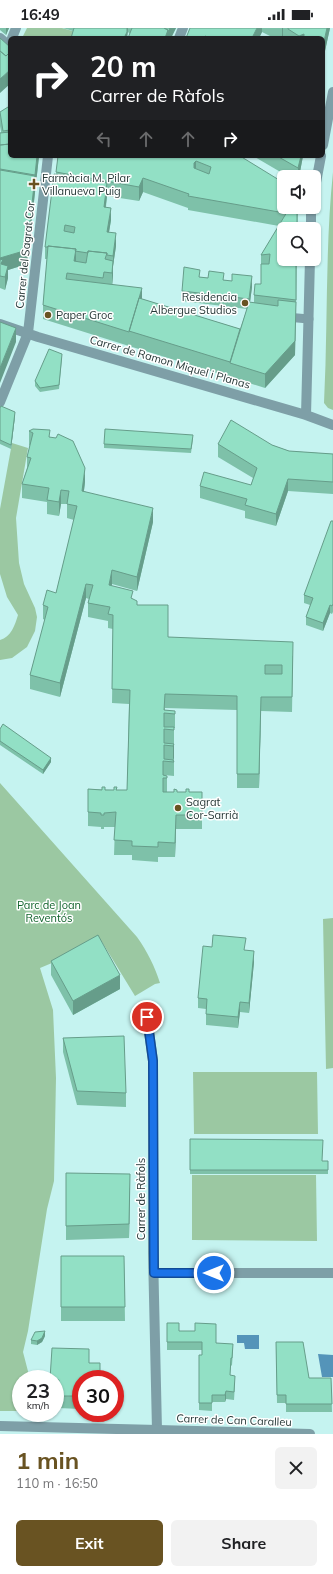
<!DOCTYPE html>
<html lang="en">
<head>
<meta charset="utf-8">
<style>
  :root { --surface:#fff; --page:#f2f2f2; --text:#202124; --muted:#757577; --accent:#695322 }
  body { margin:0; font-family:Mulish,sans-serif; background:var(--page); color:var(--text); height:100vh; display:flex; flex-direction:column; font-size:15px; white-space:nowrap }
  * { box-sizing:border-box; margin:0 }
  p { font-size:13px; color:var(--muted) }
  .icon { flex:none; width:22px; height:22px; fill:none; stroke:currentColor; stroke-width:2; stroke-linecap:round; stroke-linejoin:round }
  .map { position:relative; height:1406px; overflow:hidden }
  .details { display:flex; flex-direction:column; background:var(--surface); flex:1 }
  .details>* { flex:none }
  .banner { position:absolute; left:8px; top:8px; width:317px; height:122px; border-radius:6px; box-shadow:0 1px 3px #0004; background:#202124; color:#fff; overflow:hidden }
  .controls { position:absolute; left:277px; top:142px; display:grid; gap:8px }
  .controls a { display:grid; place-items:center; width:44px; height:44px; border-radius:6px; background:var(--surface); box-shadow:0 1px 3px #0004; font-size:20px }
  .speed { position:absolute; left:12px; top:1342px; display:flex; gap:8px; font-size:20px; font-weight:700; text-align:center }
  .speed>* { display:grid; place-content:center; width:52px; height:52px; border-radius:50%; background:var(--surface); box-shadow:0 1px 3px #0004; line-height:1 }
  .speed small { font-size:10px; font-weight:400 }
  .speed .limit { border:6px solid #d22; background:#fff; color:#111 }
  .pin { position:absolute; display:grid; place-items:center; width:34px; height:34px; color:#fff; margin:-17px; border:2px solid #fff; border-radius:50%; box-shadow:0 1px 4px #0007 }
  .me { position:absolute; width:44px; margin:-22px; rotate:270deg; stroke-linejoin:round; filter:drop-shadow(0 0 3px #0008) }
  .turn { display:flex; align-items:center; gap:14px; height:84px; padding:0 16px; font-size:18px }
  .turn .icon { width:52px; height:52px; stroke-width:2.5 }
  .turn b { display:block; font-size:28px; line-height:34px }
  .lanes { display:flex; align-items:center; height:38px; padding:0 16px; background:#0003; justify-content:center; gap:20px; direction:ltr }
  .lanes .off { opacity:.35 }
  .round { display:grid; place-items:center; flex:none; width:42px; height:42px; border-radius:6px; background:var(--page) }
  .overview { display:flex; align-items:center; justify-content:space-between; height:68px; padding:0 16px }
  h1 { font-size:24px; font-weight:700; line-height:30px; color:var(--accent) }
  .cta { display:flex; gap:8px; margin-top:auto; padding:8px 16px }
  .cta a { flex:1; height:46px; border-radius:6px; background:var(--accent); color:#fff; font-size:16px; font-weight:700; line-height:46px; text-align:center }
  .cta a+a { background:var(--page); color:var(--text) }
  .status { display:flex; justify-content:space-between; align-items:center; height:28px; padding:0 20px; background:var(--surface); direction:ltr }
  .status svg { height:11px; fill:currentColor }
  .map>svg:first-child { display:block }
</style>
</head>
<body>
<div class="status"><b>16:49</b><svg viewBox="0 0 49 12"><path d="M0 12V9h3v3zM5 12V6h3v6zM10 12V3h3v9zM15 12V0h3v12zM26 1h20v11H26zM47 4h2v5h-2z"/></svg></div>
<div class="map">
<svg width="333" height="1406" viewBox="0 0 333 1406">
  <rect width="100%" height="100%" fill="#c5f3f0"/>
  <path fill="#9bc8a2" d="M27,0H62L76,4L74,10H22Z
    M333,144V382L328,380L324,375C328,298 325,220 333,144Z
    M12,415L28,420L16,490L19,535L24,556L35,580L37,589L35,603L27,619L12,630L0,632V612C11,609 15,597 18,587L7,569L0,546V481Z
    M0,755L137,909C147,923 155,939 160,955L155,956L135,968L102,914L40,940L53,982L56,1050L54,1153L47,1181L28,1303L23,1324L30,1351H21V1383H0Z
    M333,890V1040L326,1041L323,891Z
    M193,1044H317L318,1106H194Z
    M192,1147H316L317,1213L192,1212Z"/>
  <path fill="#5494b9" d="M237,1307H259V1321H245L244,1315H237Z
    M318,1326L333,1327V1349H322Z"/>
  <g fill="none" stroke-linecap="round" stroke-linejoin="round">
    <path stroke="#7e9fa7" stroke-width="9" d="M286,289L309,291"/>
    <path stroke="#7e9fa7" stroke-width="10" d="M0,374L28,305"/>
    <path stroke="#7e9fa7" stroke-width="10" d="M0,10L10,19
      M12,10L16,0
      M179,10L183,0
      M323,117L333,64
      M314,165L321,128
      M311,201V179
      M0,296L38,309L306,387L333,397
      M28,305L48,128
      M306,387L310,231
      M147,989L153,1033V1225L157,1402
      M154,1245H333"/>
    <path stroke="#7e9fa7" stroke-width="10" d="M0,1398L310,1406"/>
  </g>
  <path fill="#7ec1a9" fill-rule="evenodd" d="M0,0H9L6,7L0,2Z
    M63,0H176L171,10L130,6L128,4L127,10H71L73,3Z
    M190,0H330L323,32V10H274L262,4L259,10H186Z
    M10,83V128H41V129H39L27,236L8,242V250L5,262L0,260V105L1,104L0,98V84Z
    M58,128H240L298,179L295,327L265,360L230,349L129,318L43,291V277L47,231H45V219L56,146ZM143,164L188,180V182L279,198L261,227V256L254,267V275L250,274L252,259L224,252L200,249L182,263V273L247,281L240,301L142,271L112,257L113,247V238L116,218L109,204L111,192L106,179L107,168L139,173Z
    M253,128H303L299,149H289Z
    M62,330L59,361L40,364L35,358V353Z
    M0,380L15,388L11,421L0,416Z
    M29,403L50,409L85,454L84,463L153,494L137,563L112,556V558L133,571L137,577L168,609L293,628L292,684L261,683L259,760H237V682L165,680V682L175,683V700H174V748L164,747L167,748V764H202V801H176L175,829H158V834L132,832V827H114L115,799H104V801H101V799L88,798V761L114,762V759L117,762H127L129,676L112,675L113,601L108,600V593L88,589V575L89,571L86,570L60,669L30,661V647L45,592L43,591V577L56,565L74,492L67,490V476H61L59,488L47,486V474L22,470V456L27,440V429L30,418L29,417Z
    M193,411L191,425L104,420V416Z
    M218,416L272,417L289,423L333,426V466L288,463L276,498L245,490V483L200,470V458L251,457L253,450L218,429Z
    M333,493V584L332,586L330,585L323,603L306,597V589L310,577L304,575V567Z
    M0,701L51,734L43,746L0,717Z
    M245,922L254,934L249,985L240,984L238,1000L206,997V981L198,980V970Z
    M51,933L120,961L73,987L51,947Z
    M63,1010L126,1065V1079L77,1077L63,1024Z
    M190,1111L322,1133H328V1146H190Z
    M66,1145L130,1160L129,1210L66,1212Z
    M61,1228H124L125,1293H61Z
    M167,1295L179,1303L216,1315L233,1324L232,1337L231,1338L230,1347L235,1356L234,1372L226,1371L225,1374H212V1383L199,1382V1327H202V1322H167Z
    M45,1308L42,1314L37,1317L31,1316V1312Z
    M276,1314L309,1350H331L332,1384H286V1375H277Z
    M89,1335L81,1351V1381L58,1380L59,1364H55V1351Z"/>
  <path fill="#669d8a" d="M6,0H9L6,7Z
    M127,0H128L127,10H124Z
    M170,0H176L171,10H165L168,2Z
    M257,0H262V4L259,10H252Z
    M282,0H283V10H282Z
    M327,0H330L323,32V18Z
    M304,6V10H299V8Z
    M10,42V56L0,65V51Z
    M37,128H39L27,236L8,242V250L5,262V249L0,244V230L27,222Z
    M301,128H303L299,149H298V140Z
    M196,133V147L194,140V135Z
    M143,150V164L139,173V159Z
    M107,155V168L104,191V179Z
    M111,180V192L107,216V204Z
    M116,205V218L113,238V247L112,259V245L113,236V228Z
    M76,221V235L74,247V233Z
    M297,231L295,327L265,360V346L295,313Z
    M252,248V259L249,282V271Z
    M142,260V274L129,303Z
    M16,300V314L0,355V340Z
    M15,384V388L11,421V417Z
    M85,440V454L82,477V463Z
    M288,451V463L276,498V486Z
    M61,462V476L59,488V474Z
    M153,480V494L137,563V549Z
    M112,542V556L109,571V557Z
    M86,556V570L60,669V655Z
    M330,577V585L323,603V595Z
    M261,669V683L259,760V746Z
    M174,716V730L173,732V718Z
    M51,730V734L43,746V742Z
    M176,787V801L175,829V815Z
    M254,923V934L249,985V975Z
    M120,947V961L73,987V973Z
    M240,974V984L238,1000V989Z
    M130,1146V1160L129,1210V1196Z
    M45,1303V1308L42,1314L37,1317V1313Z
    M226,1363V1371L225,1374V1367Z"/>
  <path fill="#92e0c5" stroke="#669d8a" fill-rule="evenodd" d="M74,0H127V4L124,10H71Z
    M132,0H164L168,2L165,10H128Z
    M164,0H170L168,4V2Z
    M190,0H257L252,10H210L205,8L204,10H186Z
    M288,0H327L323,18V10H304V6L299,8L288,1Z
    M0,10L10,19V24L6,28L0,23Z
    M0,23L6,28L10,24V42L0,51Z
    M8,79L10,83V102L3,103L0,84Z
    M10,104V116L0,117V105Z
    M10,116V128H37L35,147L0,141V117Z
    M58,128H240L284,155V179H297V201H284V231H296V272L254,267L255,256H261V236H269L270,226L261,227L287,184H279L188,168L189,166L143,150L139,159L56,144ZM196,133L211,139L209,146L194,140V135Z
    M277,128H301L298,140Z
    M0,142L35,148L27,222L0,230Z
    M54,146L107,155L104,179L111,180L107,204L116,205L113,228L107,227V225L88,223V225L75,223L76,221L48,218V219H45ZM65,197L75,199L74,205L64,203Z
    M48,218L76,221L74,233L86,235L88,223L107,225L105,231L113,233L112,245L104,244L103,250L67,245L66,251L142,260L129,304L43,277Z
    M3,231L1,236L8,238L5,249L0,248V232Z
    M184,239L200,242L199,249L208,250L209,243L224,245L223,252L232,253V246L252,248L249,271L182,263Z
    M139,270L240,301L230,334L129,303Z
    M278,272L296,274L295,313L265,346L230,335L249,274L278,278Z
    M0,294L16,300L0,340Z
    M49,321L62,326L59,357L40,360L35,353Z
    M1,378L15,384L11,417L0,412V380Z
    M231,392L272,417L289,423L333,426V454L288,451L276,486L245,477L247,471L200,458L204,444L251,457L257,440L218,416Z
    M33,401L50,402L49,409L56,410L58,406L73,413L85,440L82,463L153,480L137,549L112,542L109,557L133,563L131,570L137,573V577H168V609L293,614L292,669H261L259,746H237V668L165,666L164,682L175,683V686L164,685V699H174V702L164,701V715L174,716L173,718L164,717V731L173,732L174,734L163,733V747L167,748V750H163V764H174V761L177,762V764H186V761H189V764H202V787H176L175,815L158,814V819L132,818V813L114,812L116,784L104,785V787H101V785L88,784V761L102,762V759H105V762H114V759H117L116,762H127L130,662L112,661L113,587L108,586L110,579L88,575L93,557L86,556L60,655L30,647L48,579L43,577L47,562L56,565L77,478L67,476L69,463L61,462L59,474L47,472L49,460L22,456L31,430L27,429L33,405L29,403ZM265,637H282V646H265Z
    M105,401L193,407L191,421L104,416Z
    M331,493H333V576L332,578L330,577L323,595L306,589L313,570L304,567Z
    M3,696L51,730L43,742L0,713V701Z
    M98,907L120,947L73,973L51,933Z
    M213,907L246,910L244,922L254,923L249,975L240,974L238,989L206,986L207,971L198,970L203,918L212,919Z
    M124,1008L126,1065L77,1063L63,1010Z
    M190,1111L323,1112L322,1133H328V1142H190Z
    M66,1145L130,1146L129,1196L66,1198Z
    M61,1228H124L125,1279H61Z
    M167,1295H179V1303H195V1295L216,1296V1315L233,1316L232,1330H231L230,1347L235,1348L234,1364L226,1363L225,1367H212V1375H199V1327H202V1314H167Z
    M45,1303L42,1310L37,1313L31,1312L35,1304Z
    M276,1314H303L309,1350H331L332,1376H286V1367H277Z
    M52,1320L89,1321V1335H100V1351H81V1368H58L59,1352L50,1351Z"/>
  <g fill="none" stroke-linecap="round" stroke-linejoin="round">
    <defs>
      <path id="route" d="M147,989L153,1033L154,1245H214"/>
    </defs>
    <use href="#route" stroke="#114b97" stroke-width="10"/>
    <use href="#route" stroke="#1a73e8" stroke-width="7"/>
  </g>
  <g fill="#695322" stroke="#fff" stroke-width="1.5">
    <path d="M32 150h4v4h4v4h-4v4h-4v-4h-4v-4h4z"/>
    <circle cx="245" cy="275" r="4"/>
    <circle cx="48" cy="287" r="4"/>
    <circle cx="178" cy="780" r="4"/>
  </g>
  <g text-anchor="middle" stroke-width="3" stroke-linejoin="round" paint-order="stroke">
    <g font-size="11" fill="#263837" stroke="#fff" text-anchor="start">
      <text x="42" y="154">Farmàcia M. Pilar<tspan x="42" dy="13">Villanueva Puig</tspan></text>
      <text x="237" y="273" text-anchor="end">Residencia<tspan x="237" dy="13">Albergue Studios</tspan></text>
      <text x="56" y="291">Paper Groc</text>
      <text x="186" y="778">Sagrat<tspan x="186" dy="13">Cor-Sarrià</tspan></text>
    </g>
    <g font-size="11" fill="#263837" stroke="#fff">
      <text transform="translate(25 227) rotate(-84)" y="4">Carrer del Sagrat Cor</text>
      <text transform="translate(170 334) rotate(16)" y="4">Carrer de Ramon Miquel i Planas</text>
      <text transform="translate(141 1171) rotate(-90)" y="4">Carrer de Ràfols</text>
      <text transform="translate(234 1392) rotate(2)" y="4">Carrer de Can Caralleu</text>
    </g>
    <g font-size="11" fill="#10632b" stroke="#fff">
      <text x="49" y="881">Parc de Joan<tspan x="49" dy="13">Reventós</tspan></text>
    </g>
  </g>
</svg>
<div class="controls">
<a><svg class="icon" aria-label="sound" viewBox="0 0 24 24"><path d="M4 9h4l5-4v14l-5-4H4zM17 9q2 3 0 6"/></svg></a>
<a><svg class="icon" aria-label="search" viewBox="0 0 24 24"><circle cx="10" cy="10" r="6"/><path d="M15 15l6 6"/></svg></a>
</div>
<div class="speed"><div>23<small>km/h</small></div><div class="limit">30</div></div>
<div class="pin" style="left:147px;top:989px;background:#d93025"><svg class="icon" aria-label="arrive" viewBox="0 0 24 24"><path d="M6 21V4h12l-3 4 3 4H6"/></svg></div>
<svg class="me" style="left:214px;top:1245px" viewBox="-20 -20 40 40"><circle r="17" fill="#1a73e8" stroke="#fff" stroke-width="3"/><path d="M0-11L8 9 0 5-8 9z" fill="#fff"/></svg>
<div class="banner">
<div class="turn"><svg class="icon" aria-label="right" viewBox="0 0 24 24"><path d="M7 20v-9h11M14 6l5 5-5 5"/></svg><div><b>20 m</b>Carrer de Ràfols</div></div>
<div class="lanes"><svg class="icon off" aria-label="left" viewBox="0 0 24 24"><path d="M17 20v-9H6M10 6l-5 5 5 5"/></svg><svg class="icon off" aria-label="ahead" viewBox="0 0 24 24"><path d="M12 20V5M6 11l6-6 6 6"/></svg><svg class="icon off" aria-label="ahead" viewBox="0 0 24 24"><path d="M12 20V5M6 11l6-6 6 6"/></svg><svg class="icon" aria-label="right" viewBox="0 0 24 24"><path d="M7 20v-9h11M14 6l5 5-5 5"/></svg></div>
</div>
</div>
<section class="details">
<div class="overview"><div><h1>1 min</h1><p>110 m · 16:50</p></div><a class="round"><svg class="icon" aria-label="close" viewBox="0 0 24 24"><path d="M6 6l12 12M18 6L6 18"/></svg></a></div>
<div class="cta"><a>Exit</a><a>Share</a></div>
</section>
</body>
</html>
